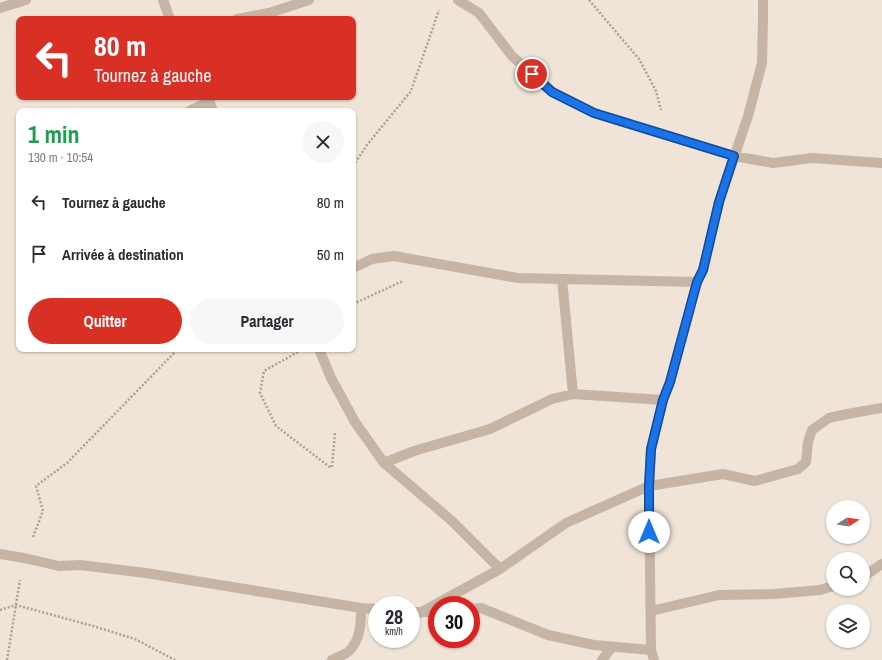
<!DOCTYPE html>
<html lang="fr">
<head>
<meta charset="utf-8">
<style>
  :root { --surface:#fff; --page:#f7f7f7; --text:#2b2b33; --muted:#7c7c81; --accent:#d93025 }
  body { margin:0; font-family:"Archivo Narrow",sans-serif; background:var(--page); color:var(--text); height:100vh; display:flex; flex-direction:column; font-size:15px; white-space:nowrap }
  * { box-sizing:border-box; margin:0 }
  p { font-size:13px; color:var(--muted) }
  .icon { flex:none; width:22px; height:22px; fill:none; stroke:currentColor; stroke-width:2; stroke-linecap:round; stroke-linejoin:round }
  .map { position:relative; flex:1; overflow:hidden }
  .sheet { position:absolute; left:16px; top:108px; width:340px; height:244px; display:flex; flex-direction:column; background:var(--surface); border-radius:8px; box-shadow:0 1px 3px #0004 }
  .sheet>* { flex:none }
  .hud { position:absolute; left:16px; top:16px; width:340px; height:84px; border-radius:8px; box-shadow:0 1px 3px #0004; background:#d93025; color:#fff; overflow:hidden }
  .needle { width:26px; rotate:78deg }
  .buttons { position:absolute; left:826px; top:500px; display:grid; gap:8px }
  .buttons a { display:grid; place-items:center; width:44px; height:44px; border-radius:50%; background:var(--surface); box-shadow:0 1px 3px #0004; font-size:20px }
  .speed { position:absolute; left:368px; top:596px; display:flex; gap:8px; font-size:20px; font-weight:700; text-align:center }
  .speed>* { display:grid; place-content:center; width:52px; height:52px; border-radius:50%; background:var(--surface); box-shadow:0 1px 3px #0004; line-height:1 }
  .speed small { font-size:10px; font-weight:400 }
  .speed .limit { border:6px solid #d22; background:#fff; color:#111 }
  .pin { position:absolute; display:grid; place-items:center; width:34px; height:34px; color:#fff; margin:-17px; border:2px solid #fff; border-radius:50%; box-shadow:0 1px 4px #0007 }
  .me { position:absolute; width:44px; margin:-22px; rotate:0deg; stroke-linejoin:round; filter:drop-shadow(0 0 3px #0008) }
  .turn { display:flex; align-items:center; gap:14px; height:84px; padding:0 12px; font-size:18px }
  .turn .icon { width:52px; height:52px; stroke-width:2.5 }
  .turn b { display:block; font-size:28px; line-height:34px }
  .round { display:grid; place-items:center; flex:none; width:42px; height:42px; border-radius:21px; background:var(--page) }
  .summary { display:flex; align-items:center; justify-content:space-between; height:68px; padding:0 12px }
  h1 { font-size:24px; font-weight:700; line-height:30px; color:#1e9e55 }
  .button { display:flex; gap:8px; margin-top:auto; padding:8px 12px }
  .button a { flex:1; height:46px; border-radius:24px; background:var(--accent); color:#fff; font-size:16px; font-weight:700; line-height:46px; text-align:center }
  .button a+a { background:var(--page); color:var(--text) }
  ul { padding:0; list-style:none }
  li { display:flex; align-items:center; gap:12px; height:52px; padding:0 12px }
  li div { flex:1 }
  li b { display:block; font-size:15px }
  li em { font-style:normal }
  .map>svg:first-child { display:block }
</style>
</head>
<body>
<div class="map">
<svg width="882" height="660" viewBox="0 0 882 660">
  <rect width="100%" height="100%" fill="#efe4d7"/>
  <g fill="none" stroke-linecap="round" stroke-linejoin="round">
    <path stroke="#b29e8e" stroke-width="2.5" stroke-dasharray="2 2" stroke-linecap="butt" d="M589,0L639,59L656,91L661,110
      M353,166L367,145L411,91L439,10
      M353,304L403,281
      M298,352L264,371L260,393L276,426L331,468
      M332,467L335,432
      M33,537L43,511L36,486L67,463L178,349
      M0,610L16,605L93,626L135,639L175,660
      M7,660L20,580"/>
    <path stroke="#c6b4a4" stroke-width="10" d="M163,0L170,19
      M458,0L479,13L512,56L553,92L594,113L734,156L773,163L812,158L882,163
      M0,8L26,0
      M237,19L269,13L309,0
      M208,97L213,111
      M189,111L210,101
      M353,268L372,259L394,256L518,278L697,282
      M562,279L573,394
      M319,349L331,378L355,422L384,463L452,521L500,569
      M384,463L414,451L490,429L552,399L573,394L663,400
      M0,554L24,558L59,566L80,565L146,573L361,608L377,609
      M863,577L882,564
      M471,609L481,608L548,635L594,645L651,650
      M651,611L719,595L774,594L820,590L833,586
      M411,612H437
      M420,613L500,569L566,523L649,486L723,474L755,481L798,469L806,462L808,442L812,430L829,418L847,414L882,408
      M332,660C337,657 345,655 349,651C361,639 361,623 361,608
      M602,660L612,647
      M654,660L651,650L649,486L651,449L663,400L670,382L697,282L703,270L719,202L748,116L762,63L763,18V0"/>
  </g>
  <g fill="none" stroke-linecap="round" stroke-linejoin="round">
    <defs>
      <path id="route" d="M532,74L552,92L594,113L734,156L719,202L703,270L697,282L670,382L663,400L651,449L649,486V532"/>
    </defs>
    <use href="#route" stroke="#114b97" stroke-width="10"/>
    <use href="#route" stroke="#1a73e8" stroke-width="7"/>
  </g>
</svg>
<div class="buttons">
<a><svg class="needle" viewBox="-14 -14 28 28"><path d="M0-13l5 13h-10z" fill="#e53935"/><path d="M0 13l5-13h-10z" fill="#7c7c81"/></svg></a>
<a><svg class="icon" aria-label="search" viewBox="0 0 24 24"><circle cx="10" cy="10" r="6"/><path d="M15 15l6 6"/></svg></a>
<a><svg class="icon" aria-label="layers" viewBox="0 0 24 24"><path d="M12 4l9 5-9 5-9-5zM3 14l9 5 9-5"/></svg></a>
</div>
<div class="speed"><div>28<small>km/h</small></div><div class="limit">30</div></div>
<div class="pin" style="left:532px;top:74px;background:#d93025"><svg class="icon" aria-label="arrive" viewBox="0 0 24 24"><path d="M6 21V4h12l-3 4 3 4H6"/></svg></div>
<svg class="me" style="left:649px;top:532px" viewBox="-20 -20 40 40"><circle r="19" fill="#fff"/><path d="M0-13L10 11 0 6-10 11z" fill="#1a73e8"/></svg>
<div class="hud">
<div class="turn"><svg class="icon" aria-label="left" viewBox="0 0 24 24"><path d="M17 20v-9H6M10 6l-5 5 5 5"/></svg><div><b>80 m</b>Tournez à gauche</div></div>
</div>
<section class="sheet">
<div class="summary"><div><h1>1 min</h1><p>130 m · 10:54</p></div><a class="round"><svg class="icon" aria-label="close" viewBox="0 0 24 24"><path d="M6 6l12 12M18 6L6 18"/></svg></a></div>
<ul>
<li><svg class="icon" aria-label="left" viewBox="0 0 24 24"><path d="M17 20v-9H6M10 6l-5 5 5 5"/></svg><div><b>Tournez à gauche</b></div><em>80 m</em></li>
<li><svg class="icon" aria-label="arrive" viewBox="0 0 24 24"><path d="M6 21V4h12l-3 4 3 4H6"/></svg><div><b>Arrivée à destination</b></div><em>50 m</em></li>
</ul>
<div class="button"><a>Quitter</a><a>Partager</a></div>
</section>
</div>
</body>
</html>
